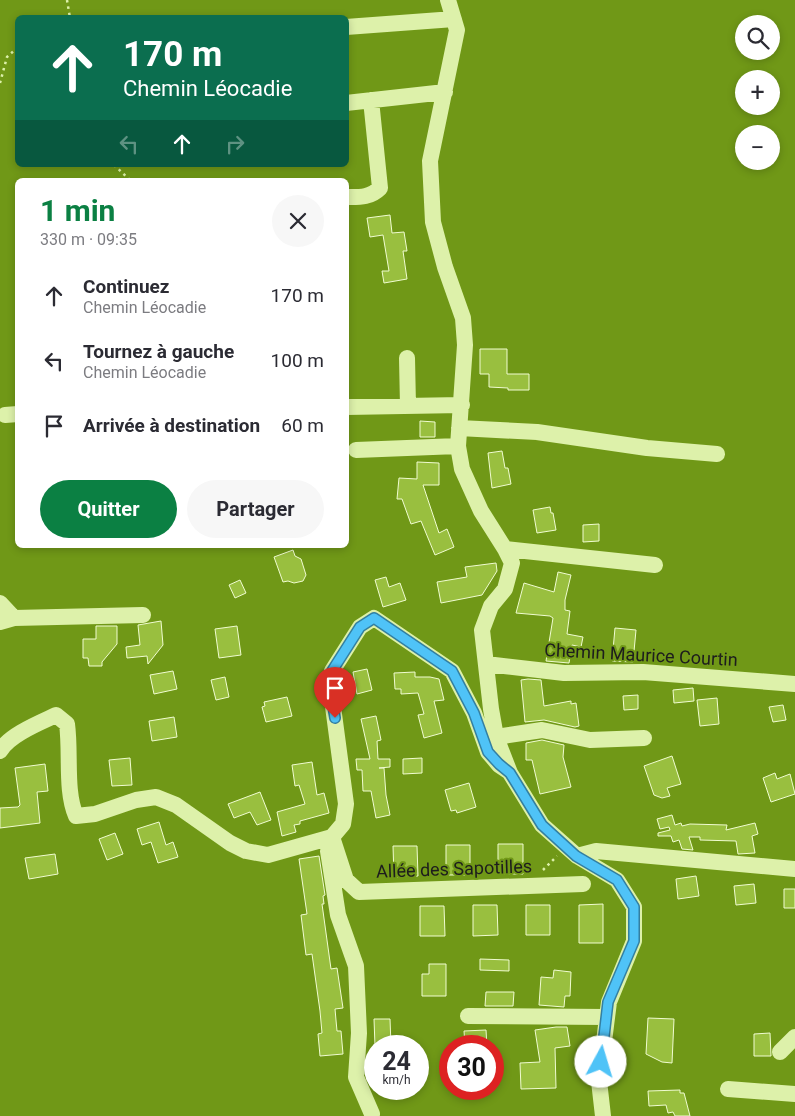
<!DOCTYPE html>
<html lang="fr">
<head>
<meta charset="utf-8">
<style>
  :root { --surface:#fff; --page:#f7f7f7; --text:#2b2b33; --muted:#7c7c81; --accent:#0b8043 }
  body { margin:0; font-family:Roboto,sans-serif; background:var(--page); color:var(--text); height:100vh; display:flex; flex-direction:column; font-size:19px; white-space:nowrap }
  * { box-sizing:border-box; margin:0 }
  p { font-size:16px; color:var(--muted) }
  .icon { flex:none; width:28px; height:28px; fill:none; stroke:currentColor; stroke-width:2; stroke-linecap:round; stroke-linejoin:round }
  .map { position:relative; flex:1; overflow:hidden }
  .drawer { position:absolute; left:15px; top:178px; width:334px; height:370px; display:flex; flex-direction:column; background:var(--surface); border-radius:8px; box-shadow:0 2px 8px #0003 }
  .drawer>* { flex:none }
  .hud { position:absolute; left:15px; top:15px; width:334px; height:152px; border-radius:8px; box-shadow:0 2px 8px #0003; background:#0b6e4f; color:#fff; overflow:hidden }
  .controls { position:absolute; left:735px; top:15px; display:grid; gap:10px }
  .controls a { display:grid; place-items:center; width:45px; height:45px; border-radius:50%; background:var(--surface); box-shadow:0 2px 8px #0003; font-size:25px }
  .speed { position:absolute; left:364px; top:1035px; display:flex; gap:10px; font-size:25px; font-weight:700; text-align:center }
  .speed>* { display:grid; place-content:center; width:65px; height:65px; border-radius:50%; background:var(--surface); box-shadow:0 2px 8px #0003; line-height:1 }
  .speed small { font-size:12px; font-weight:400 }
  .speed .limit { border:8px solid #d22; background:#fff; color:#111 }
  .pin { position:absolute; display:grid; place-items:center; width:42px; height:42px; color:#fff; margin:-51px -21px; border-radius:50% 50% 50% 0; rotate:-45deg; box-shadow:0 0 5px #0007 }
  .pin .icon { rotate:45deg }
  .me { position:absolute; width:55px; margin:-28px; rotate:6deg; stroke-linejoin:round; filter:drop-shadow(0 0 4px #0008) }
  .turn { display:flex; align-items:center; gap:18px; height:105px; padding:0 25px; font-size:22px }
  .turn .icon { width:65px; height:65px; stroke-width:2.5 }
  .turn b { display:block; font-size:35px; line-height:42px }
  .lanes { display:flex; align-items:center; height:48px; padding:0 25px; background:#0003; justify-content:center; gap:25px; direction:ltr }
  .lanes .off { opacity:.35 }
  .round { display:grid; place-items:center; flex:none; width:52px; height:52px; border-radius:26px; background:var(--page) }
  .summary { display:flex; align-items:center; justify-content:space-between; height:85px; padding:0 25px }
  h1 { font-size:30px; font-weight:700; line-height:38px; color:var(--accent) }
  .action { display:flex; gap:10px; margin-top:auto; padding:10px 25px }
  .action a { flex:1; height:58px; border-radius:30px; background:var(--accent); color:#fff; font-size:20px; font-weight:700; line-height:58px; text-align:center }
  .action a+a { background:var(--page); color:var(--text) }
  ul { padding:0; list-style:none }
  li { display:flex; align-items:center; gap:15px; height:65px; padding:0 25px }
  li div { flex:1 }
  li b { display:block; font-size:19px }
  li em { font-style:normal }
  .map>svg:first-child { display:block }
</style>
</head>
<body>
<div class="map">
<svg width="795" height="1116" viewBox="0 0 795 1116">
  <rect width="100%" height="100%" fill="#709817"/>
  <path fill="#99bf3f" stroke="#f0fcd1" d="M390,215L392,233L404,232L407,251H403L407,279L384,283L382,271H389L383,235L370,237L367,218Z
    M480,349H507V374H529V390H508V388L489,387V374H480Z
    M420,421L435,422V437H420Z
    M502,451L505,468H508L511,484L492,488L488,453Z
    M417,462L439,463V485H423L439,533L447,529L454,547L435,555L421,521L411,524L402,499H397L399,478L417,479Z
    M550,507L551,513H553L556,530L537,533L533,510Z
    M599,524V541L583,542V525Z
    M293,550L295,556L301,559L306,575L303,581L294,583L288,581L283,582L274,557Z
    M496,563L497,571L482,595L441,603L437,582L467,577L465,567Z
    M558,572L571,575L565,600V610L570,611L567,634L583,637L581,647L572,645L569,663L546,661L553,618L550,616L516,613L524,583L554,592Z
    M386,577L389,587L400,583L406,600L383,607L375,580Z
    M240,580L246,593L235,598L229,585Z
    M161,621L163,645L148,664L147,656L127,658L126,647L140,645L138,625Z
    M96,626H117V644L102,662V666H89L88,658H83V639H96Z
    M237,626L241,655L219,658L215,629Z
    M615,628L636,630L633,662L612,661Z
    M367,669L372,690L357,694L353,672Z
    M173,671L177,689L154,694L150,675Z
    M415,672V677H430L439,679L444,700L434,701L442,733L424,738L418,715L424,714L418,693L401,694V689H395L394,673Z
    M225,677L229,697L216,700L211,680Z
    M528,679L541,680L544,706L571,701V704L576,703L579,726L575,727L544,720L525,722L521,680Z
    M693,688L694,701L674,703L673,690Z
    M638,695V709L624,710L623,696Z
    M287,697L292,716L266,722L262,707L265,706L264,702Z
    M717,698L719,724L700,726L697,700Z
    M783,705L786,720L773,722L769,707Z
    M376,716L381,740L377,741L378,759H390V767L379,768H384L386,795L390,815L376,818L371,791H363L362,770H357L356,759H370L361,719Z
    M174,717L177,737L152,741L149,721Z
    M542,740L564,745L563,757L571,787L540,794L532,760H526V743Z
    M672,756L681,784L667,788L670,796L662,798L654,795L644,766Z
    M130,758L132,785L112,786L109,760Z
    M422,758V773L403,774V759Z
    M312,762L317,795L324,793L329,813L300,821V824L294,825L296,832L282,836L277,812L305,804L299,785L295,786L292,765Z
    M45,764L48,791L37,792L40,823L0,828V808L18,807L20,805L15,768Z
    M775,773L777,779L790,774L795,794L771,802L763,778Z
    M469,783L476,807L457,813L456,810L451,811L445,790Z
    M260,792L271,820L257,825L250,812L234,818L228,804Z
    M672,815L675,825L681,823L682,826L690,824L727,825L726,830L755,823L758,834L752,836L755,853L738,854L736,841L700,840V837H689L693,850L682,849L679,840L673,842L671,836H658V833L670,830L669,827L660,829L657,819Z
    M159,822L166,845L173,842L178,857L158,863L151,842L142,845L137,829Z
    M115,833L123,854L107,860L99,839Z
    M498,844H523V874H498Z
    M446,845H470V875H446Z
    M393,846H417L418,876L394,877Z
    M55,854L58,874L29,879L25,858Z
    M319,856L325,895L323,896L324,904H322L331,969L337,968L343,1008L335,1009L337,1031H341L343,1054L320,1056L318,1034L322,1033L320,1011L312,954L306,955L301,915L307,914L299,859Z
    M696,876L699,896L678,899L676,879Z
    M754,884L756,903L736,905L734,886Z
    M784,889H795V908H784Z
    M603,904V943H579V905Z
    M473,905H497L498,935L473,936Z
    M526,905H550V935H526Z
    M420,906H444L445,936H420Z
    M480,959L509,960V971L480,970Z
    M429,964H446V996H422V974H429Z
    M554,970L571,972L570,996H565L564,1007L539,1005L541,977L553,978Z
    M486,992H514L513,1006H485Z
    M648,1018L674,1019L672,1063L662,1062L646,1054Z
    M374,1019H390L391,1046H375Z
    M556,1027H567L570,1046L555,1048L556,1088L521,1089L520,1063L540,1062L535,1030Z
    M486,1030L487,1046L465,1045L464,1031Z
    M770,1033L771,1056H754V1034Z
    M680,1090V1093H684L690,1116H675L673,1112L668,1113L666,1105L649,1106L648,1091Z"/>
  <g fill="none" stroke-linecap="round" stroke-linejoin="round">
    <path stroke="#ddf1aa" stroke-width="2.5" stroke-dasharray="2.5 4" stroke-linecap="butt" d="M67,0L70,18
      M0,83L7,57L18,47
      M114,165L130,180
      M543,870L557,856"/>
    <path stroke="#ddf1aa" stroke-width="16" d="M448,0L457,30L430,161L433,222L445,267L463,318L465,345L458,446L462,469L481,511L505,549L512,563L505,589L491,606L482,630L491,709L496,737L510,773L542,825L577,856L617,880L634,907V941L609,1002L599,1081L603,1116
      M346,27L454,19
      M346,103L445,92
      M346,197C359,197 370,198 380,188L371,100
      M407,358L408,406
      M346,407L462,405
      M5,415L18,414
      M459,428L537,432L647,448L717,454
      M356,450L458,446
      M505,549L655,565
      M0,603L14,618
      M0,622L14,618L143,615
      M486,664L564,673L643,672L795,684
      M496,737L542,730L590,740L644,738
      M0,751C9,735 39,723 56,715L67,724C71,753 65,791 76,816L95,814L136,800L156,797L176,805L230,843L246,851L268,855L332,837L343,824L346,804L332,699V671L360,627L374,618L452,671L474,713L488,752L499,765L508,771
      M332,837L346,880L359,892L583,884
      M328,851L338,915L356,966L359,1033L356,1077L372,1114
      M577,856L596,851L795,869
      M468,1016L606,1017
      M780,1052L795,1037
      M728,1089L795,1094"/>
  </g>
  <g fill="none" stroke-linecap="round" stroke-linejoin="round">
    <defs>
      <path id="route" d="M335,718L332,699V671L360,627L374,618L452,671L474,713L488,752L499,764L510,773L542,825L576,856L617,880L634,907V941L608,1002L601,1062"/>
    </defs>
    <use href="#route" stroke="#337fa1" stroke-width="12"/>
    <use href="#route" stroke="#4fc3f7" stroke-width="9"/>
  </g>
  <g text-anchor="middle" stroke-width="4" stroke-linejoin="round" paint-order="stroke">
    <g font-size="18" fill="#1d1d1d" stroke="#709817">
      <text transform="translate(641 655) rotate(3)" y="6">Chemin Maurice Courtin</text>
      <text transform="translate(454 869) rotate(-2)" y="6">Allée des Sapotilles</text>
    </g>
  </g>
</svg>
<div class="controls">
<a><svg class="icon" aria-label="search" viewBox="0 0 24 24"><circle cx="10" cy="10" r="6"/><path d="M15 15l6 6"/></svg></a>
<a>+</a>
<a>−</a>
</div>
<div class="speed"><div>24<small>km/h</small></div><div class="limit">30</div></div>
<div class="pin" style="left:335px;top:718px;background:#d93025"><svg class="icon" aria-label="arrive" viewBox="0 0 24 24"><path d="M6 21V4h12l-3 4 3 4H6"/></svg></div>
<svg class="me" style="left:601px;top:1062px" viewBox="-20 -20 40 40"><circle r="19" fill="#fff"/><path d="M0-13L10 11 0 6-10 11z" fill="#4fc3f7"/></svg>
<div class="hud">
<div class="turn"><svg class="icon" aria-label="ahead" viewBox="0 0 24 24"><path d="M12 20V5M6 11l6-6 6 6"/></svg><div><b>170 m</b>Chemin Léocadie</div></div>
<div class="lanes"><svg class="icon off" aria-label="left" viewBox="0 0 24 24"><path d="M17 20v-9H6M10 6l-5 5 5 5"/></svg><svg class="icon" aria-label="ahead" viewBox="0 0 24 24"><path d="M12 20V5M6 11l6-6 6 6"/></svg><svg class="icon off" aria-label="right" viewBox="0 0 24 24"><path d="M7 20v-9h11M14 6l5 5-5 5"/></svg></div>
</div>
<section class="drawer">
<div class="summary"><div><h1>1 min</h1><p>330 m · 09:35</p></div><a class="round"><svg class="icon" aria-label="close" viewBox="0 0 24 24"><path d="M6 6l12 12M18 6L6 18"/></svg></a></div>
<ul>
<li><svg class="icon" aria-label="ahead" viewBox="0 0 24 24"><path d="M12 20V5M6 11l6-6 6 6"/></svg><div><b>Continuez</b><p>Chemin Léocadie</p></div><em>170 m</em></li>
<li><svg class="icon" aria-label="left" viewBox="0 0 24 24"><path d="M17 20v-9H6M10 6l-5 5 5 5"/></svg><div><b>Tournez à gauche</b><p>Chemin Léocadie</p></div><em>100 m</em></li>
<li><svg class="icon" aria-label="arrive" viewBox="0 0 24 24"><path d="M6 21V4h12l-3 4 3 4H6"/></svg><div><b>Arrivée à destination</b></div><em>60 m</em></li>
</ul>
<div class="action"><a>Quitter</a><a>Partager</a></div>
</section>
</div>
</body>
</html>
